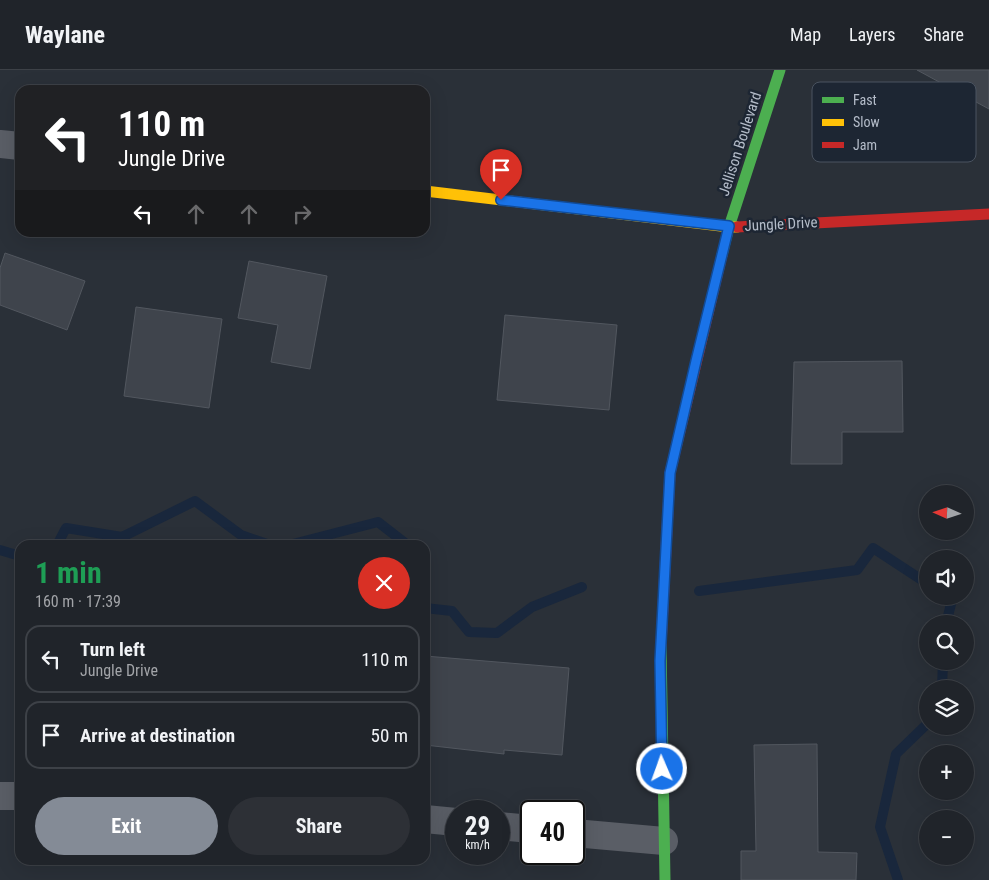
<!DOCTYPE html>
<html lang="en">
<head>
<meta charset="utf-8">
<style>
  :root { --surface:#20242a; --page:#2d3036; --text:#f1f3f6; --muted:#a2a4a8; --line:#3d4147; --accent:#848b96 }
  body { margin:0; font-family:"Roboto Condensed",sans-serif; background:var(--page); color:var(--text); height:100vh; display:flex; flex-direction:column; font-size:19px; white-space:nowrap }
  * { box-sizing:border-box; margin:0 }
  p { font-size:16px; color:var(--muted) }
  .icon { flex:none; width:28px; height:28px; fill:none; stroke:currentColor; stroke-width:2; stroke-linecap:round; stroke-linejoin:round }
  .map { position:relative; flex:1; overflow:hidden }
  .side { position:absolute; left:15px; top:470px; width:415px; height:325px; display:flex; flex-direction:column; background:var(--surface); border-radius:15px; box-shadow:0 5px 20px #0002,0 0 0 1px var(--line) }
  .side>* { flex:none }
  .hud { position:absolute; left:15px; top:15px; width:415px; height:152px; border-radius:15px; box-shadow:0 5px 20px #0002,0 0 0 1px var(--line); background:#202124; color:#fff; overflow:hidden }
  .needle { width:32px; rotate:273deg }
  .fabs { position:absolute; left:919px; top:415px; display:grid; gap:10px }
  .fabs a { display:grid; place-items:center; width:55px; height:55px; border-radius:50%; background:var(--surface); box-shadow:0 5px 20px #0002,0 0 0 1px var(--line); font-size:25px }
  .speed { position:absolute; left:445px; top:730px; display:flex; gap:10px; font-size:25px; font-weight:700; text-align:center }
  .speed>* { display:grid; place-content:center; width:65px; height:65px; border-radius:50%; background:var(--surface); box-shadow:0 5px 20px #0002,0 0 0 1px var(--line); line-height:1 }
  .speed small { font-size:12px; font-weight:400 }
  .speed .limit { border:2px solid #111; border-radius:8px; background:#fff; color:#111 }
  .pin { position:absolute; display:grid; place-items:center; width:42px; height:42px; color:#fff; margin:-51px -21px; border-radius:50% 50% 50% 0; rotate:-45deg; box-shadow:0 0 5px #0007 }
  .pin .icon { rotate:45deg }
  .me { position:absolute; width:55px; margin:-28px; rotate:358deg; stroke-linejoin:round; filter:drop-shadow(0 0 4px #0008) }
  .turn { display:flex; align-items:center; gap:18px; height:105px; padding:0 20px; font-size:22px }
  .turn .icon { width:65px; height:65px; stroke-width:2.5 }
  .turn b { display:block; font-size:35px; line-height:42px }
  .lanes { display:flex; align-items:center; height:48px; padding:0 20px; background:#0003; justify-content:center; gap:25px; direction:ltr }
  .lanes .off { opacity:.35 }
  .round { display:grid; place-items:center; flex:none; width:52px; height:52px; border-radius:26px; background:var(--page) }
  .head { display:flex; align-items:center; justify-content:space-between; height:85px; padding:0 20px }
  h1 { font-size:30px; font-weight:700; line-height:38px; color:#1e9e55 }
  .primary-button { display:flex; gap:10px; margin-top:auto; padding:10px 20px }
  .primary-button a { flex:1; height:58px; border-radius:30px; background:var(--accent); color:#fff; font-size:20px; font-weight:700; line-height:58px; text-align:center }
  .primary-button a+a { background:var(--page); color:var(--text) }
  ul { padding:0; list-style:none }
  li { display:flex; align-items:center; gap:15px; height:68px; margin:0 10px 8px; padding:0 10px; border:2px solid var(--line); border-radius:15px }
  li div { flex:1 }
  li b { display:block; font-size:19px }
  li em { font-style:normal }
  header { display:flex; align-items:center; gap:30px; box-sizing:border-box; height:70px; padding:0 25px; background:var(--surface); border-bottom:1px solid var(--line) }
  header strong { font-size:24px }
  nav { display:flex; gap:28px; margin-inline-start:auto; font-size:18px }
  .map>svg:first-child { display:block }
</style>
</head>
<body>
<header>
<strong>Waylane</strong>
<nav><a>Map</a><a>Layers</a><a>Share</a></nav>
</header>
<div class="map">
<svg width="989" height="810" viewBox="0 0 989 810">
  <rect width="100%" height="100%" fill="#2a3038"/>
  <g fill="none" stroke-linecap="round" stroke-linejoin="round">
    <path stroke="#19273c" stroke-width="10" d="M57,475L66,458L122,467L195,431L241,465L270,475
      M289,475L378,452L405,473V475
      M0,480L20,486
      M699,521L857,500L873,478L928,514
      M946,526L952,530L946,554
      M425,538L452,541L469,562L497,563L532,537L582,517
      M942,619L943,591
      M898,810L880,757L896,684L928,653"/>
  </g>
  <path fill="#3f444c" stroke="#52575f" d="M917,0H989V39Z
    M5,183L85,211L67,260L0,235V198Z
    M249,191L327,206L310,299L271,292L278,255L238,248Z
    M136,237L222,249L209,338L124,326Z
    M505,245L617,255L609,340L497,330Z
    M902,291L903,362H842V394H791L794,292Z
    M425,586L569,598L562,685L504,680V684L425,675Z
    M817,674L818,782L857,783L856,810H741V781H756L754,675Z"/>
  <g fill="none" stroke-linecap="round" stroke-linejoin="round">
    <path stroke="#5a5e66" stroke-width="28" d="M0,74L20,76
      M0,726H20
      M425,749L456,752
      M499,756L531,759
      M574,763L664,771"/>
    <path stroke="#4caf50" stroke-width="11" d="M722,185L729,157L780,0
      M661,575L665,810"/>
    <path stroke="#ffc107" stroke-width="11" d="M425,121L729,157H737"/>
    <path stroke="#c62828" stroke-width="11" d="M737,157L989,144
      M661,575L670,403L722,185"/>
  </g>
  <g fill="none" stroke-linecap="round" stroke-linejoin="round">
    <defs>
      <path id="route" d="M501,130L729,156L696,291L670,403L660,591L662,699"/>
    </defs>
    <use href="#route" stroke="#114b97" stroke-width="12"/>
    <use href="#route" stroke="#1a73e8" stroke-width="9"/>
  </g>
  <g text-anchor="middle" stroke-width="5" stroke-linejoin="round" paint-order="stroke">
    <g font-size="15" fill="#b4bcc9" stroke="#1d2633">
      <text transform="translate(740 74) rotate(-72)" y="5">Jellison Boulevard</text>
      <text transform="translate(781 154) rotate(-3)" y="5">Jungle Drive</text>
    </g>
  </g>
  <rect x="812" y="12" width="164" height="80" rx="8" fill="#1d2633" stroke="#4a5360" stroke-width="1"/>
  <rect x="822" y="27" width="22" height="6" fill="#4caf50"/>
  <rect x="822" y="49" width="22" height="7" fill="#ffc107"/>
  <rect x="822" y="72" width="22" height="6" fill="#c62828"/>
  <g font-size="14" fill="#b4bcc9">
    <text x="853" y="35">Fast</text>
    <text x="853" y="57">Slow</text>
    <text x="853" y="80">Jam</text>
  </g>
</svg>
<div class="fabs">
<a><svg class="needle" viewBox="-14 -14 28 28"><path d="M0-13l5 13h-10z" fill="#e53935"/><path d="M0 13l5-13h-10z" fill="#a2a4a8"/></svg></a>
<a><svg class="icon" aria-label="sound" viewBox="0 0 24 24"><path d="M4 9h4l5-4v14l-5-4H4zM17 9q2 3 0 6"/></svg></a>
<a><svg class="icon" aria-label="search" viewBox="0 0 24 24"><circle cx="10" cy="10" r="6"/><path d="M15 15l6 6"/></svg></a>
<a><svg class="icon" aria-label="layers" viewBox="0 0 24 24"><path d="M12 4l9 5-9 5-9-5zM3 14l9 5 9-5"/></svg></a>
<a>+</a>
<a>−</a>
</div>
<div class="speed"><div>29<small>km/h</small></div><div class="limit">40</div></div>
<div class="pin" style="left:501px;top:130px;background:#d93025"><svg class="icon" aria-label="arrive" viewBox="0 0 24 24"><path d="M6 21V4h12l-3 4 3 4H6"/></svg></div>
<svg class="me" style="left:662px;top:699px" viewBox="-20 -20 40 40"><circle r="17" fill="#1a73e8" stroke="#fff" stroke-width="3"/><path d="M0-11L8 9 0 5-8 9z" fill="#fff"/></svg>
<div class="hud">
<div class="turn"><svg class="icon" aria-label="left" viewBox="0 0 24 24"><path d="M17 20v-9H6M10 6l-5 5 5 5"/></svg><div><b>110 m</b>Jungle Drive</div></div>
<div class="lanes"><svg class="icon" aria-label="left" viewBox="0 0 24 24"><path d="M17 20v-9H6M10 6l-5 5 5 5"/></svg><svg class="icon off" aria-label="ahead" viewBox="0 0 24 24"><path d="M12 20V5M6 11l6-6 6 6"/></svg><svg class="icon off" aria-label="ahead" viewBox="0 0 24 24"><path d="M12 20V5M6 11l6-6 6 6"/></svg><svg class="icon off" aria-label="right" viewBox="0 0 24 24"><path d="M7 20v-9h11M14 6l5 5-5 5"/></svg></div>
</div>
<section class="side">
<div class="head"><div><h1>1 min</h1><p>160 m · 17:39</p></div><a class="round" style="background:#d93025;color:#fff"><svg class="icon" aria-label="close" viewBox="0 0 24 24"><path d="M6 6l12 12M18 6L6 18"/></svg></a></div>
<ul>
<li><svg class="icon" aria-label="left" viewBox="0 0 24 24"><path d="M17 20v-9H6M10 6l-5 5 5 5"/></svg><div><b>Turn left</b><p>Jungle Drive</p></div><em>110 m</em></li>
<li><svg class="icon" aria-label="arrive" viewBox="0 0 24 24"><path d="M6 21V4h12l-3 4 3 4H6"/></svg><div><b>Arrive at destination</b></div><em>50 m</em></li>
</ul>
<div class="primary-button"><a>Exit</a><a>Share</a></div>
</section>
</div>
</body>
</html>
